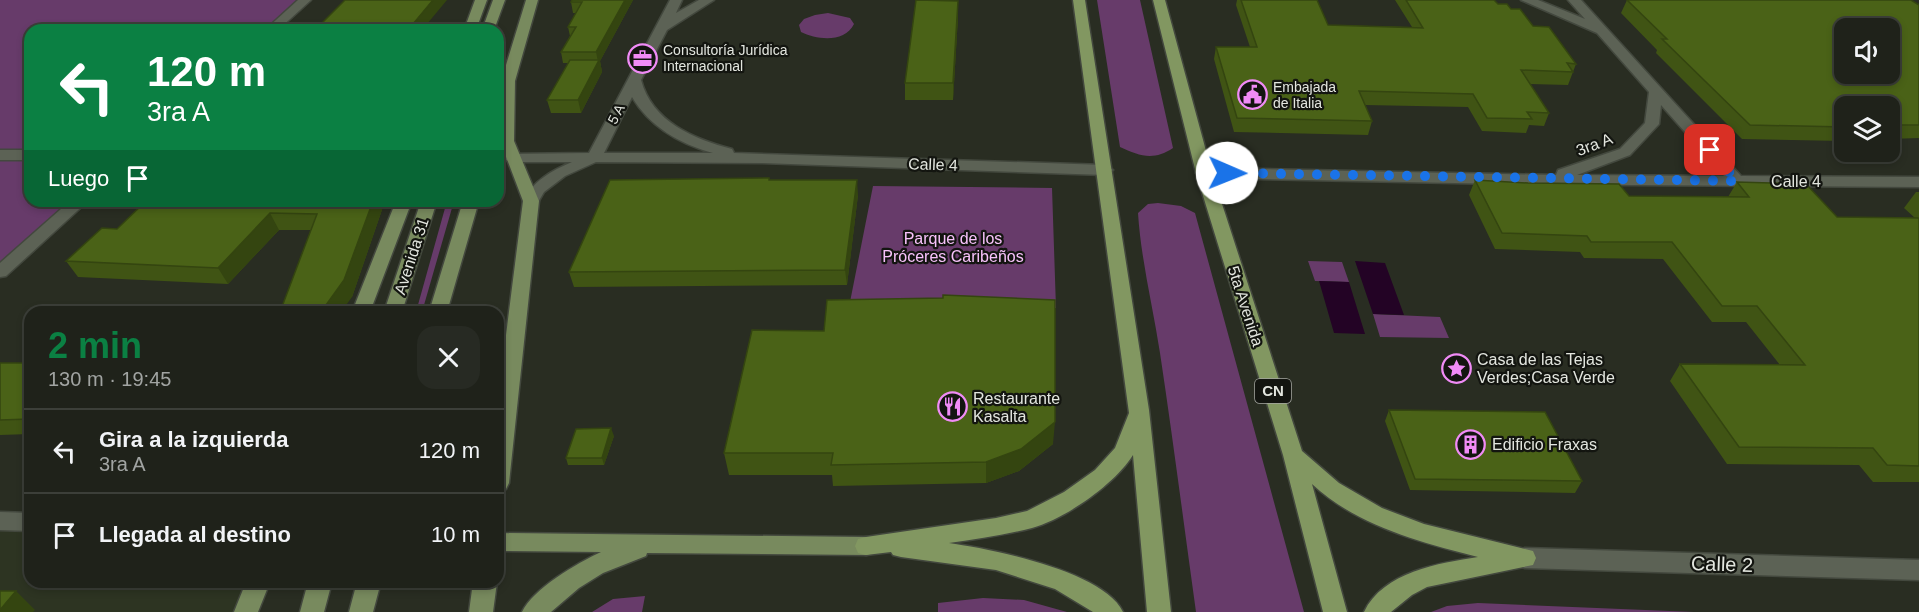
<!DOCTYPE html>
<html lang="es">
<head>
<meta charset="utf-8">
<style>
  :root { --surface:#1f221a; --page:#272a23; --text:#f1f3f6; --muted:#a1a4a2; --line:#3c3f39; --accent:#0b8043 }
  body { margin:0; font-family:Arial,sans-serif; background:var(--page); color:var(--text); height:100vh; display:flex; flex-direction:column; font-size:22px; white-space:nowrap }
  * { box-sizing:border-box; margin:0 }
  p { font-size:20px; color:var(--muted) }
  .icon { flex:none; width:33px; height:33px; fill:none; stroke:currentColor; stroke-width:2; stroke-linecap:round; stroke-linejoin:round }
  .map { position:relative; flex:1; overflow:hidden }
  .sheet { position:absolute; left:24px; top:306px; width:480px; height:282px; display:flex; flex-direction:column; background:var(--surface); border-radius:18px; box-shadow:0 3px 9px #0003,0 0 0 2px var(--line) }
  .sheet>* { flex:none }
  .guide { position:absolute; left:24px; top:24px; width:480px; height:183px; border-radius:18px; box-shadow:0 3px 9px #0003,0 0 0 2px var(--line); background:#0b8043; color:#fff; overflow:hidden }
  .tools { position:absolute; left:1834px; top:18px; display:grid; gap:12px }
  .tools a { display:grid; place-items:center; width:66px; height:66px; border-radius:12px; background:var(--surface); box-shadow:0 3px 9px #0003,0 0 0 2px var(--line); font-size:30px }
  .pin { position:absolute; display:grid; place-items:center; width:51px; height:51px; color:#fff; margin:-26px; border-radius:12px; box-shadow:0 3px 9px #0006 }
  .me { position:absolute; width:66px; margin:-33px; rotate:91deg; stroke-linejoin:round; filter:drop-shadow(0 0 4px #0008) }
  .turn { display:flex; align-items:center; gap:21px; height:126px; padding:0 24px; font-size:27px }
  .turn .icon { width:78px; height:78px; stroke-width:2.5 }
  .turn b { display:block; font-size:42px; line-height:51px }
  .then { display:flex; align-items:center; height:57px; padding:0 24px; background:#0003; gap:12px; font-size:22px }
  .round { display:grid; place-items:center; flex:none; width:63px; height:63px; border-radius:18px; background:var(--page) }
  .overview { display:flex; align-items:center; justify-content:space-between; height:102px; padding:0 24px }
  h1 { font-size:36px; font-weight:600; line-height:45px; color:var(--accent) }
  ul { padding:0; list-style:none }
  li { display:flex; align-items:center; gap:18px; height:84px; padding:0 24px; border-top:2px solid var(--line) }
  li div { flex:1 }
  li b { display:block; font-size:22px }
  li em { font-style:normal }
  .map>svg:first-child { display:block }
</style>
</head>
<body>
<div class="map">
<svg width="1919" height="612" viewBox="0 0 1919 612">
  <rect width="100%" height="100%" fill="#292d22"/>
  <path fill="#2d3422" d="M0,521L30,522V582H258L246,612H0Z"/>
  <path fill="#673b6a" d="M0,0H305L271,30H30V201H80L0,272Z
    M1097,0H1140L1173,148C1154,161 1139,156 1120,147Z
    M828,13L850,18L854,24C845,43 817,40 801,32L799,25L804,19L815,15Z
    M873,186L1052,188L1056,308L849,307Z
    M447,201H454L422,312H416Z
    M1158,203L1181,206L1195,213L1304,612H1196C1184,526 1173,439 1160,353C1153,307 1141,260 1138,213L1148,204Z
    M1308,261L1342,262L1349,282L1315,281Z
    M1373,314L1440,317L1449,338L1380,337Z
    M645,596L642,612H592L613,599Z
    M983,598L1024,600L1067,612H938V603Z
    M1478,603L1694,612H1431L1447,606Z"/>
  <path fill="#230325" d="M1355,261L1385,263L1404,315L1373,314Z
    M1319,281L1349,282L1365,334L1334,333Z"/>
  <g fill="none" stroke-linecap="round" stroke-linejoin="round">
    <defs>
      <path id="minor" d="M670,0H682L676,13L699,0H714L667,30L641,80C652,122 694,139 732,149L734,153L1105,165L1113,170L1105,175L761,163L596,162L565,176L544,192L537,204H525L523,201C533,181 551,171 572,162H511L506,160L503,157L506,154L589,153ZM632,97C650,127 680,144 713,153H604Z
        M1521,0H1538L1585,19L1568,0H1581L1741,176L1919,177V187L1503,184L1204,178L1196,173L1204,168L1556,175L1558,170L1620,149L1645,123L1649,92L1597,33ZM1661,105L1724,176L1577,175L1630,155L1659,124Z"/>
      <path id="tertiary" d="M298,0H311L278,30H265Z
        M0,150H30V160H0Z
        M70,201H88L6,276L0,277V263Z
        M0,512L30,513V531L0,530Z"/>
      <path id="secondary" d="M1525,548L1919,560V580L1525,568L1517,565L1514,558L1517,551Z"/>
      <path id="primary" d="M475,0H487L476,30H464Z
        M493,0H505L494,30H482Z
        M526,0H538L515,81L514,141L539,201L509,483L506,489L498,491V398L523,201L500,141L501,94L498,91Z
        M396,201H412L370,312H352Z
        M421,201H437L402,312H384Z
        M463,201H479L447,312H429Z
        M498,533L866,537L874,539L877,546L874,553L866,555L647,553L646,556L603,573L579,588L551,612H522C533,589 577,563 601,552L498,551Z
        M246,582H270L258,612H234Z
        M308,582H332L324,612H300Z
        M357,582H381L373,612H349Z
        M473,582H497L493,612H469Z"/>
      <path id="trunk" d="M1073,0H1085L1149,410L1171,612H1147L1133,455C1115,484 1065,519 1032,528C1005,535 977,539 949,543C991,549 1104,571 1123,612H1093L1055,589L996,570L901,557L893,555L891,552L866,555L858,553L855,546L858,539L866,537L996,518L1027,511L1064,492L1095,470L1115,448L1129,413Z
        M1153,0H1165L1212,173L1302,451L1339,483L1382,508L1424,524L1533,551L1536,558L1533,565L1427,587L1412,595L1391,612H1364C1383,572 1439,563 1478,557C1420,542 1357,526 1312,484L1347,612H1323L1283,455L1196,173Z"/>
    </defs>
    <use href="#minor" stroke="#43483e" stroke-width="3"/>
    <use href="#tertiary" stroke="#43483e" stroke-width="3"/>
    <use href="#secondary" stroke="#43483e" stroke-width="3"/>
    <use href="#primary" stroke="#43483e" stroke-width="3"/>
    <use href="#trunk" stroke="#43483e" stroke-width="3"/>
    <use href="#minor" fill="#5c6255" fill-rule="evenodd"/>
    <use href="#tertiary" fill="#5c6255" fill-rule="evenodd"/>
    <use href="#secondary" fill="#5c6255" fill-rule="evenodd"/>
    <use href="#primary" fill="#788a5e" fill-rule="evenodd"/>
    <use href="#trunk" fill="#829761" fill-rule="evenodd"/>
  </g>
  <path fill="#405414" d="M633,0L600,61L602,72L581,113H551L547,100L569,63H563L561,52L570,36L568,27L576,13H573L571,2Z
    M1237,0H1317L1328,25L1412,27L1395,0H1494L1498,4L1511,9L1533,26L1576,64L1568,85L1530,84L1549,113L1544,126L1529,125L1526,133L1482,131L1468,107L1365,105L1372,121L1368,135L1234,132L1214,59L1216,47H1250L1236,5Z
    M1627,0L1919,5V138L1890,139V106H1845V141L1742,139L1656,53L1657,50L1621,13Z
    M958,1V17L953,100H905V83Z
    M769,180L858,195L847,285L574,287L569,272Z
    M1475,180L1629,196L1728,197L1737,182L1837,217L1915,218L1904,208L1916,192H1919V482H1873L1859,465L1727,464L1670,381L1680,364L1780,365L1746,322H1712L1663,259L1584,258L1580,252L1495,249L1469,195Z
    M385,201L352,297L282,310L311,230H279L228,284L78,277L66,261L117,229Z
    M824,331L1053,444L1019,471L986,483L833,486L832,475H729L724,453Z
    M0,363H30V434L0,435Z
    M1389,410L1582,481L1575,493L1410,490L1385,421Z
    M614,436L604,465H568L566,458Z"/>
  <path fill="#344510" d="M433,0H447L422,30H408Z
    M625,0H633L600,61L602,72L581,113L578,100L598,62L596,52Z
    M958,1V17L953,100V83Z
    M857,180L858,195L847,285L845,270Z
    M373,201H385L352,297L341,312H321Z
    M270,213L279,230L228,284L218,268Z
    M1055,422L1053,444L1019,471L986,483V462Z
    M611,428L614,436L604,465L602,458Z
    M16,591L35,610L33,612H0V610Z"/>
  <path fill="#4a6217" stroke="#344510" stroke-width="1.5" fill-rule="evenodd" d="M345,0H433L408,30H315Z
    M572,0H625L596,52H561L576,27H568L582,2H571Z
    M916,0L958,1L953,83H905Z
    M1241,0H1317L1328,25L1423,28L1406,0H1494L1498,4H1507L1511,9H1520L1533,26L1549,27L1576,64L1567,63L1573,72L1521,70L1549,113L1527,112L1532,119L1487,118L1473,94L1359,91L1372,121L1237,118L1216,47H1257Z
    M1627,0H1911L1919,5V125H1890V106H1845V127L1750,125L1662,39H1667ZM1845,28H1890V74H1845Z
    M570,60H599L578,100H547Z
    M769,178V180H857L845,270L569,272L610,180Z
    M1475,180L1528,183L1619,184L1629,196L1749,197L1737,182L1806,184L1837,217L1919,218V466L1887,465L1873,448L1739,447L1680,364L1805,365L1757,306H1722L1672,242H1591L1587,236L1502,233Z
    M146,201H373L344,280L321,312H280L317,214L270,213L218,268L66,261L102,228L117,229Z
    M943,295L1055,300V422L1021,449L986,462L831,465L833,453H724L752,330L824,331L827,300L943,298Z
    M0,363H30V419L0,420Z
    M1389,410L1545,412L1582,481L1415,479Z
    M611,428L602,458H566L576,429Z
    M0,591H16L0,610Z"/>
  <g fill="none" stroke-linecap="round" stroke-linejoin="round">
    <path stroke="#1a73e8" stroke-width="10" stroke-dasharray="0 18" d="M1227,173L1737,181L1710,150"/>
  </g>
  <defs>
    <symbol id="office-ring" viewBox="-11 -11 22 22"><circle r="9.5" fill="#131510" stroke="#f08bf6" stroke-width="1.5"/><path d="M-6-3h4V-5.5h4V-3h4V5H-6ZM-1-4.5V-3h2v-1.5ZM-6 0V1H6V0Z" fill="#f08bf6"/></symbol>
    <symbol id="civic-ring" viewBox="-11 -11 22 22"><circle r="9.5" fill="#131510" stroke="#f08bf6" stroke-width="1.5"/><path d="M-.6-6.5H3V-4.5H.6V-3L4-1V1h2V6H-6V1h2V-1L-.6-3ZM-1.2 2.5V6h2.4V2.5Z" fill="#f08bf6"/></symbol>
    <symbol id="sight-ring" viewBox="-11 -11 22 22"><circle r="9.5" fill="#131510" stroke="#f08bf6" stroke-width="1.5"/><path d="M0-6L1.8-2.2L6-1.7L2.9 1.2L3.7 5.4L0 3.3L-3.7 5.4L-2.9 1.2L-6-1.7L-1.8-2.2Z" fill="#f08bf6"/></symbol>
    <symbol id="restaurant-ring" viewBox="-11 -11 22 22"><circle r="9.5" fill="#131510" stroke="#f08bf6" stroke-width="1.5"/><path d="M-5-6h1v4h1v-4h1v4h1v-4h1v5L-1.5 .5V6h-2V.5L-5-1ZM5-6V6H3V1.5H1.5Q1.5-4 5-6Z" fill="#f08bf6"/></symbol>
    <symbol id="building-ring" viewBox="-11 -11 22 22"><circle r="9.5" fill="#131510" stroke="#f08bf6" stroke-width="1.5"/><path d="M-4-6H4V6H1V3H-1V6H-4ZM-2.5-4.3h1.7v1.8h-1.7ZM.8-4.3h1.7v1.8H.8ZM-2.5-1h1.7V.8h-1.7ZM.8-1h1.7V.8H.8Z" fill="#f08bf6"/></symbol>
  </defs>
  <g fill-rule="evenodd">
    <use href="#office-ring" x="626" y="42" width="33" height="33"/>
    <use href="#civic-ring" x="1236" y="78" width="33" height="33"/>
    <use href="#sight-ring" x="1440" y="352" width="33" height="33"/>
    <use href="#restaurant-ring" x="936" y="390" width="33" height="33"/>
    <use href="#building-ring" x="1454" y="428" width="33" height="33"/>
  </g>
  <g text-anchor="middle" stroke-width="4.5" stroke-linejoin="round" paint-order="stroke">
    <g font-size="14" fill="#e3e6df" stroke="#131510" text-anchor="start">
      <text x="663" y="55">Consultoría Jurídica<tspan x="663" dy="16">Internacional</tspan></text>
      <text x="1273" y="92">Embajada<tspan x="1273" dy="16">de Italia</tspan></text>
    </g>
    <g font-size="14" fill="#e3e6df" stroke="#131510">
      <text transform="translate(616 114) rotate(-62)" y="5">5 A</text>
    </g>
    <rect fill="#131510" stroke="#a5a7a1" stroke-width="1.5" x="1255" y="379" width="36" height="24" rx="4.5"/>
    <g font-size="15" font-weight="bold" fill="#e3e6df">
      <text x="1273" y="396">CN</text>
    </g>
    <g font-size="16" fill="#e3e6df" stroke="#131510">
      <text transform="translate(1594 144) rotate(-21)" y="6">3ra A</text>
      <text transform="translate(933 164) rotate(2)" y="6">Calle 4</text>
      <text x="1796" y="187">Calle 4</text>
      <text transform="translate(411 256) rotate(-72)" y="6">Avenida 31</text>
      <text transform="translate(1246 306) rotate(72)" y="6">5ta Avenida</text>
    </g>
    <g font-size="16" fill="#f8c2fb" stroke="#131510">
      <text x="953" y="244">Parque de los<tspan x="953" dy="18">Próceres Caribeños</tspan></text>
    </g>
    <g font-size="16" fill="#e3e6df" stroke="#131510" text-anchor="start">
      <text x="1477" y="365">Casa de las Tejas<tspan x="1477" dy="18">Verdes;Casa Verde</tspan></text>
      <text x="973" y="404">Restaurante<tspan x="973" dy="18">Kasalta</tspan></text>
      <text x="1492" y="450">Edificio Fraxas</text>
    </g>
    <g font-size="20" fill="#e3e6df" stroke="#131510">
      <text transform="translate(1722 564) rotate(2)" y="7">Calle 2</text>
    </g>
  </g>
</svg>
<div class="tools">
<a><svg class="icon" aria-label="sound" viewBox="0 0 24 24"><path d="M4 9h4l5-4v14l-5-4H4zM17 9q2 3 0 6"/></svg></a>
<a><svg class="icon" aria-label="layers" viewBox="0 0 24 24"><path d="M12 4l9 5-9 5-9-5zM3 14l9 5 9-5"/></svg></a>
</div>
<div class="pin" style="left:1710px;top:150px;background:#d93025"><svg class="icon" aria-label="arrive" viewBox="0 0 24 24"><path d="M6 21V4h12l-3 4 3 4H6"/></svg></div>
<svg class="me" style="left:1227px;top:173px" viewBox="-20 -20 40 40"><circle r="19" fill="#fff"/><path d="M0-13L10 11 0 6-10 11z" fill="#1a73e8"/></svg>
<div class="guide">
<div class="turn"><svg class="icon" aria-label="left" viewBox="0 0 24 24"><path d="M17 20v-9H6M10 6l-5 5 5 5"/></svg><div><b>120 m</b>3ra A</div></div>
<div class="then">Luego<svg class="icon" aria-label="arrive" viewBox="0 0 24 24"><path d="M6 21V4h12l-3 4 3 4H6"/></svg></div>
</div>
<section class="sheet">
<div class="overview"><div><h1>2 min</h1><p>130 m · 19:45</p></div><a class="round"><svg class="icon" aria-label="close" viewBox="0 0 24 24"><path d="M6 6l12 12M18 6L6 18"/></svg></a></div>
<ul>
<li><svg class="icon" aria-label="left" viewBox="0 0 24 24"><path d="M17 20v-9H6M10 6l-5 5 5 5"/></svg><div><b>Gira a la izquierda</b><p>3ra A</p></div><em>120 m</em></li>
<li><svg class="icon" aria-label="arrive" viewBox="0 0 24 24"><path d="M6 21V4h12l-3 4 3 4H6"/></svg><div><b>Llegada al destino</b></div><em>10 m</em></li>
</ul>
</section>
</div>
</body>
</html>
